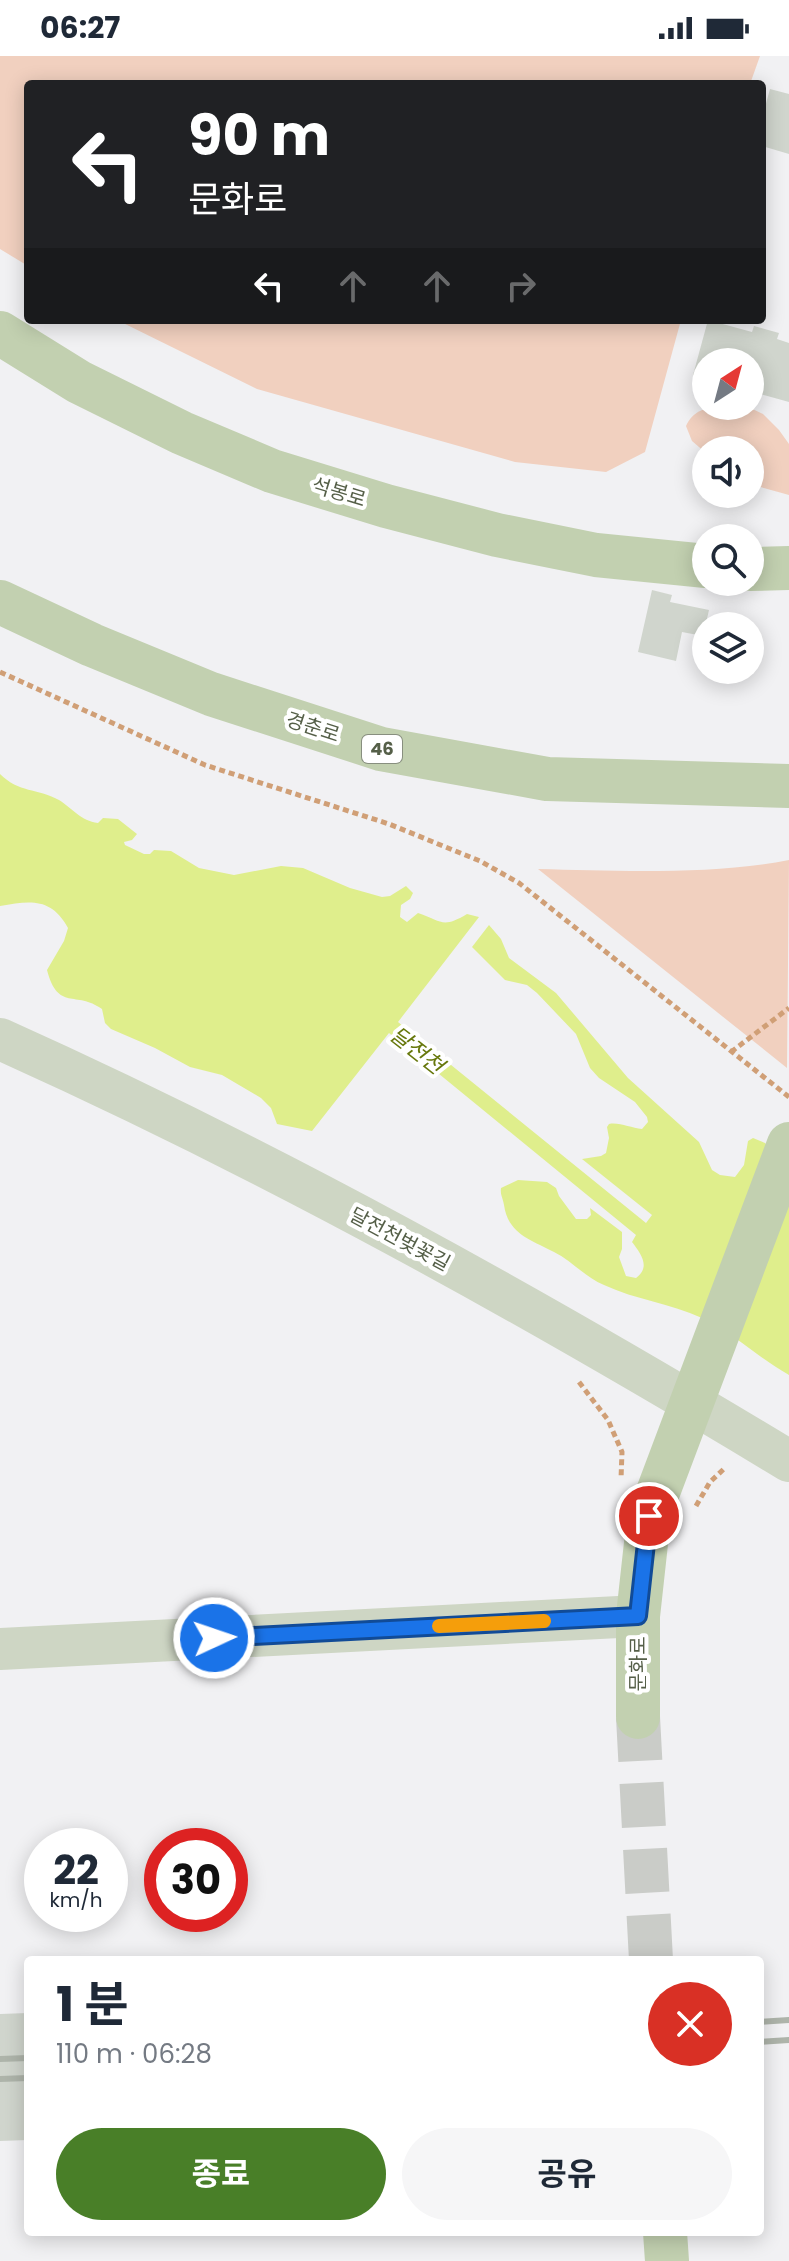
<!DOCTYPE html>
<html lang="ko">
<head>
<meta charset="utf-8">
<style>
  :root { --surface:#fff; --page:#f6f6f7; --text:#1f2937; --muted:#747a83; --accent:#497f28 }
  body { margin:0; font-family:Poppins,"Noto Sans KR",sans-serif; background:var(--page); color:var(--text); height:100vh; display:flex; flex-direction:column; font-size:30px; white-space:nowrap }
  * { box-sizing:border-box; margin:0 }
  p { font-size:26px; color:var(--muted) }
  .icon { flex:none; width:44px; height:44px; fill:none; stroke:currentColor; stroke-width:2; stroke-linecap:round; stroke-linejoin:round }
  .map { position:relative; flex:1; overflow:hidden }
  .drawer { position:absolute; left:24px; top:1900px; width:740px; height:280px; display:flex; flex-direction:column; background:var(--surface); border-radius:8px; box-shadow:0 4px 20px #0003 }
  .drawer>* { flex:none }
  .top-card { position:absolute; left:24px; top:24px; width:742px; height:244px; border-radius:8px; box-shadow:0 4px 20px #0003; background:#202124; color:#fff; overflow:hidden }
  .needle { width:52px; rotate:36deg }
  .fabs { position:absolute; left:692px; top:292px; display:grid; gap:16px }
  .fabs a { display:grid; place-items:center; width:72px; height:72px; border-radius:50%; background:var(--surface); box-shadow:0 4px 20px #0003; font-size:40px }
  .speed { position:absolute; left:24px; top:1772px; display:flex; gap:16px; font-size:40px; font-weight:700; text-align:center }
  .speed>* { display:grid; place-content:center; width:104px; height:104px; border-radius:50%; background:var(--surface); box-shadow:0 4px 20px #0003; line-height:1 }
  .speed small { font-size:20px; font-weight:400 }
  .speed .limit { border:12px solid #d22; background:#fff; color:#111 }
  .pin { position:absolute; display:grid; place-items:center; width:68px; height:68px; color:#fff; margin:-34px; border:4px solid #fff; border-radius:50%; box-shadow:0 2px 8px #0007 }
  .me { position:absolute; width:88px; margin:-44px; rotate:87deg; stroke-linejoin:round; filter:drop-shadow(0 0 6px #0008) }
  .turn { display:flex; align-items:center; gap:28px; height:168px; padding:0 32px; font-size:36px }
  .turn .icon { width:104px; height:104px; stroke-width:2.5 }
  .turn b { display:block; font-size:56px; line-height:68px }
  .lanes { display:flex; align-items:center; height:76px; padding:0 32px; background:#0003; justify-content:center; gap:40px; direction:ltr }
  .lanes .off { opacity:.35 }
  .round { display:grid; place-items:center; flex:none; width:84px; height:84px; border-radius:42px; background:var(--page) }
  .headline { display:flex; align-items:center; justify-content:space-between; height:136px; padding:0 32px }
  h1 { font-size:48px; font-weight:700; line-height:60px }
  .action { display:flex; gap:16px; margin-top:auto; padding:16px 32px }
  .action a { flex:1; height:92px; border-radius:48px; background:var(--accent); color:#fff; font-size:32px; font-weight:700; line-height:92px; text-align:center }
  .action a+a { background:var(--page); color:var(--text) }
  .status { display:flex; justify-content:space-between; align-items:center; height:56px; padding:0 40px; background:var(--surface); direction:ltr }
  .status svg { height:22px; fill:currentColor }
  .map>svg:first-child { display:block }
</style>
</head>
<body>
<div class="status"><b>06:27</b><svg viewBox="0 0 49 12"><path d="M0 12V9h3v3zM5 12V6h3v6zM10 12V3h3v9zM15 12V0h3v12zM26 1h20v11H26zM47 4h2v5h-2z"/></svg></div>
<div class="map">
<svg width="789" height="2205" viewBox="0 0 789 2205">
  <rect width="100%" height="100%" fill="#f1f1f3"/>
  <path fill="#f1d0bf" d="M0,0H760L750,28H28V210L0,193Z
    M117,264H681L645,396L606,416L515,406L257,333Z
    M722,350H746L763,358L779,374L789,388V439L750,428V394H706V397L692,385L686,370C693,354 706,352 722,350Z
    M789,804L787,1012L538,813C617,815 713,819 789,804Z"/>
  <path fill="#dfee8c" d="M0,718C19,737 37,732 59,744C72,752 81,765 98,767L103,762L118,763L137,778L132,784L124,786L125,789L144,798H150L154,794L171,795L199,812L234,819L281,810L303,812L350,832L382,841L390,840L406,830L413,837L410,843L401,849L400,861L407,866L418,857C442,865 442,873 467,858L479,861L398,966L646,1167L652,1159L582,1103L601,1100L606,1097L609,1082L607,1071L609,1068C619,1066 631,1072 642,1073L648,1066L647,1061L635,1046L599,1022L590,1012L576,978L537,937L527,929L505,924L472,891L489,869L501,883L509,902L556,937L628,1022L699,1086L712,1114L720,1119L735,1121L744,1109L748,1085L753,1082L765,1087L789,1114V1319C758,1302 734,1277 702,1262C670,1247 636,1244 604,1229C585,1221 572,1205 554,1196C531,1184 508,1178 504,1149C503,1142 500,1139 501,1132L518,1124L547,1126L556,1132L559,1140L576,1163H587L591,1159L590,1152L622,1176V1193L619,1201L626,1220L636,1222C651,1211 641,1198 632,1186L636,1179L389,977L312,1075L277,1068L271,1052L261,1042L222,1019L190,1011L155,992L111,973L105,967L102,953C76,934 58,956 47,914L64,885L68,872C51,841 30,845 0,850Z"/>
  <path fill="#d0d5cd" d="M770,33L789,38V98L762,90V62Z
    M708,264L752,276L754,270L779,277L777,283L789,287V346L750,335V306H706V323L693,319Z
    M652,534L672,539L670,546L709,554L703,580L682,576L676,605L638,596Z
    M28,1957V2084L0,2085V1958Z"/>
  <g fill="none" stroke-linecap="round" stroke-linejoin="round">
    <path stroke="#caccc8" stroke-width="44" stroke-dasharray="44 22" stroke-linecap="butt" d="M638,1661L651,1904"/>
    <path stroke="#d09f76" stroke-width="5" stroke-dasharray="6 4" stroke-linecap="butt" d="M0,616L205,709L389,768L480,805L519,827L789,1041
      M731,996L789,952
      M579,1326L608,1364L622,1396L621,1423
      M696,1450L710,1426L726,1411"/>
    <path stroke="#ced6c4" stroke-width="42" d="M0,983C272,1105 534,1251 789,1405
      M0,1593L638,1560"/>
    <path stroke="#c2d0b0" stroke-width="44" d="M0,277L79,326L182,377L272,415L386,450L497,479L596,499L706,510
      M750,513L789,512
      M0,546L92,589L211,638L381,693L547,723L789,730
      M638,1661V1560L649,1460
      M665,2176L667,2205"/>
    <path stroke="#aeb4aa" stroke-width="6" d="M760,1966L789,1964
      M760,1986L789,1984
      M0,2003L28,2002
      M0,2023L28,2022"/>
    <path stroke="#c2d0b0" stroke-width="44" d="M649,1460L789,1088"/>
  </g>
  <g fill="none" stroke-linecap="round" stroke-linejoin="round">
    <defs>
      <path id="route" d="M214,1582L638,1560L649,1460"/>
    </defs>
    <use href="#route" stroke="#114b97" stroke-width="20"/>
    <use href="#route" stroke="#1a73e8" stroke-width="14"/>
    <path stroke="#f59e0b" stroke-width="14" d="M439,1570L544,1565"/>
  </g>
  <g text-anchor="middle" stroke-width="8" stroke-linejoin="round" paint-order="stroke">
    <rect fill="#fff" stroke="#888f7f" stroke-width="2" x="362" y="679" width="40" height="28" rx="6"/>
    <g font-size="18" font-weight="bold" fill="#555f48">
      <text x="382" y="699">46</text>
    </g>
    <g font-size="20" fill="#555f48" stroke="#fff">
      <text transform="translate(339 436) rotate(17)" y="7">석봉로</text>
      <text transform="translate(313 671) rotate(18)" y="7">경춘로</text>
      <text transform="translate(400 1183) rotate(28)" y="7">달전천벚꽃길</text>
      <text transform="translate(638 1608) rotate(-90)" y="7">문화로</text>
    </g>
    <g font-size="22" font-style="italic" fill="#67780c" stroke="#fff">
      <text transform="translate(417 994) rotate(38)" y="8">달전천</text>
    </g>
  </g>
</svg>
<div class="fabs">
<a><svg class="needle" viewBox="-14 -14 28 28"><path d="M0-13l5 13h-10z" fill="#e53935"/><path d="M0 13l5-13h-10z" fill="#747a83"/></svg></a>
<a><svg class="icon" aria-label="sound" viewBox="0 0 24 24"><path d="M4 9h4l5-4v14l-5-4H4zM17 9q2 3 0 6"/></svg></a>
<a><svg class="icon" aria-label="search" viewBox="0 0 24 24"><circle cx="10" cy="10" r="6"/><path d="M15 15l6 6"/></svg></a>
<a><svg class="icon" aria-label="layers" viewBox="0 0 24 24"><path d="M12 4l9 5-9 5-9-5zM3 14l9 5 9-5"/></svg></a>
</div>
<div class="speed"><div>22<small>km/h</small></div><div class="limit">30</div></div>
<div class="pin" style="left:649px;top:1460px;background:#d93025"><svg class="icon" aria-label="arrive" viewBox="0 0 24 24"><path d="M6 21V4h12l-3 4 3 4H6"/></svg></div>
<svg class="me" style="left:214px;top:1582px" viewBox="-20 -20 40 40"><circle r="17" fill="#1a73e8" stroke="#fff" stroke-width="3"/><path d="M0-11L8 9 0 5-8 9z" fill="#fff"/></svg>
<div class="top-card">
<div class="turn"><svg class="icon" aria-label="left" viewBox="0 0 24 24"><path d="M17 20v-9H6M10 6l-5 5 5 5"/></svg><div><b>90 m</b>문화로</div></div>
<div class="lanes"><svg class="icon" aria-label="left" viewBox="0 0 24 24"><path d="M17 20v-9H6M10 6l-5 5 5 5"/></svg><svg class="icon off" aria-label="ahead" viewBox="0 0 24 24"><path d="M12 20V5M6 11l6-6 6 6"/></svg><svg class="icon off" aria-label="ahead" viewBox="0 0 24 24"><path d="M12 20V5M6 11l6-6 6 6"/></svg><svg class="icon off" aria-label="right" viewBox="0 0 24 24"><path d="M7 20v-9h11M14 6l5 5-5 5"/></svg></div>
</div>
<section class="drawer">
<div class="headline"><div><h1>1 분</h1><p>110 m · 06:28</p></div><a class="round" style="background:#d93025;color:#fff"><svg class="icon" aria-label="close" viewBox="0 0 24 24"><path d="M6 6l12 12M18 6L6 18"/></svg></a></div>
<div class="action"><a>종료</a><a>공유</a></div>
</section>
</div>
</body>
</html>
